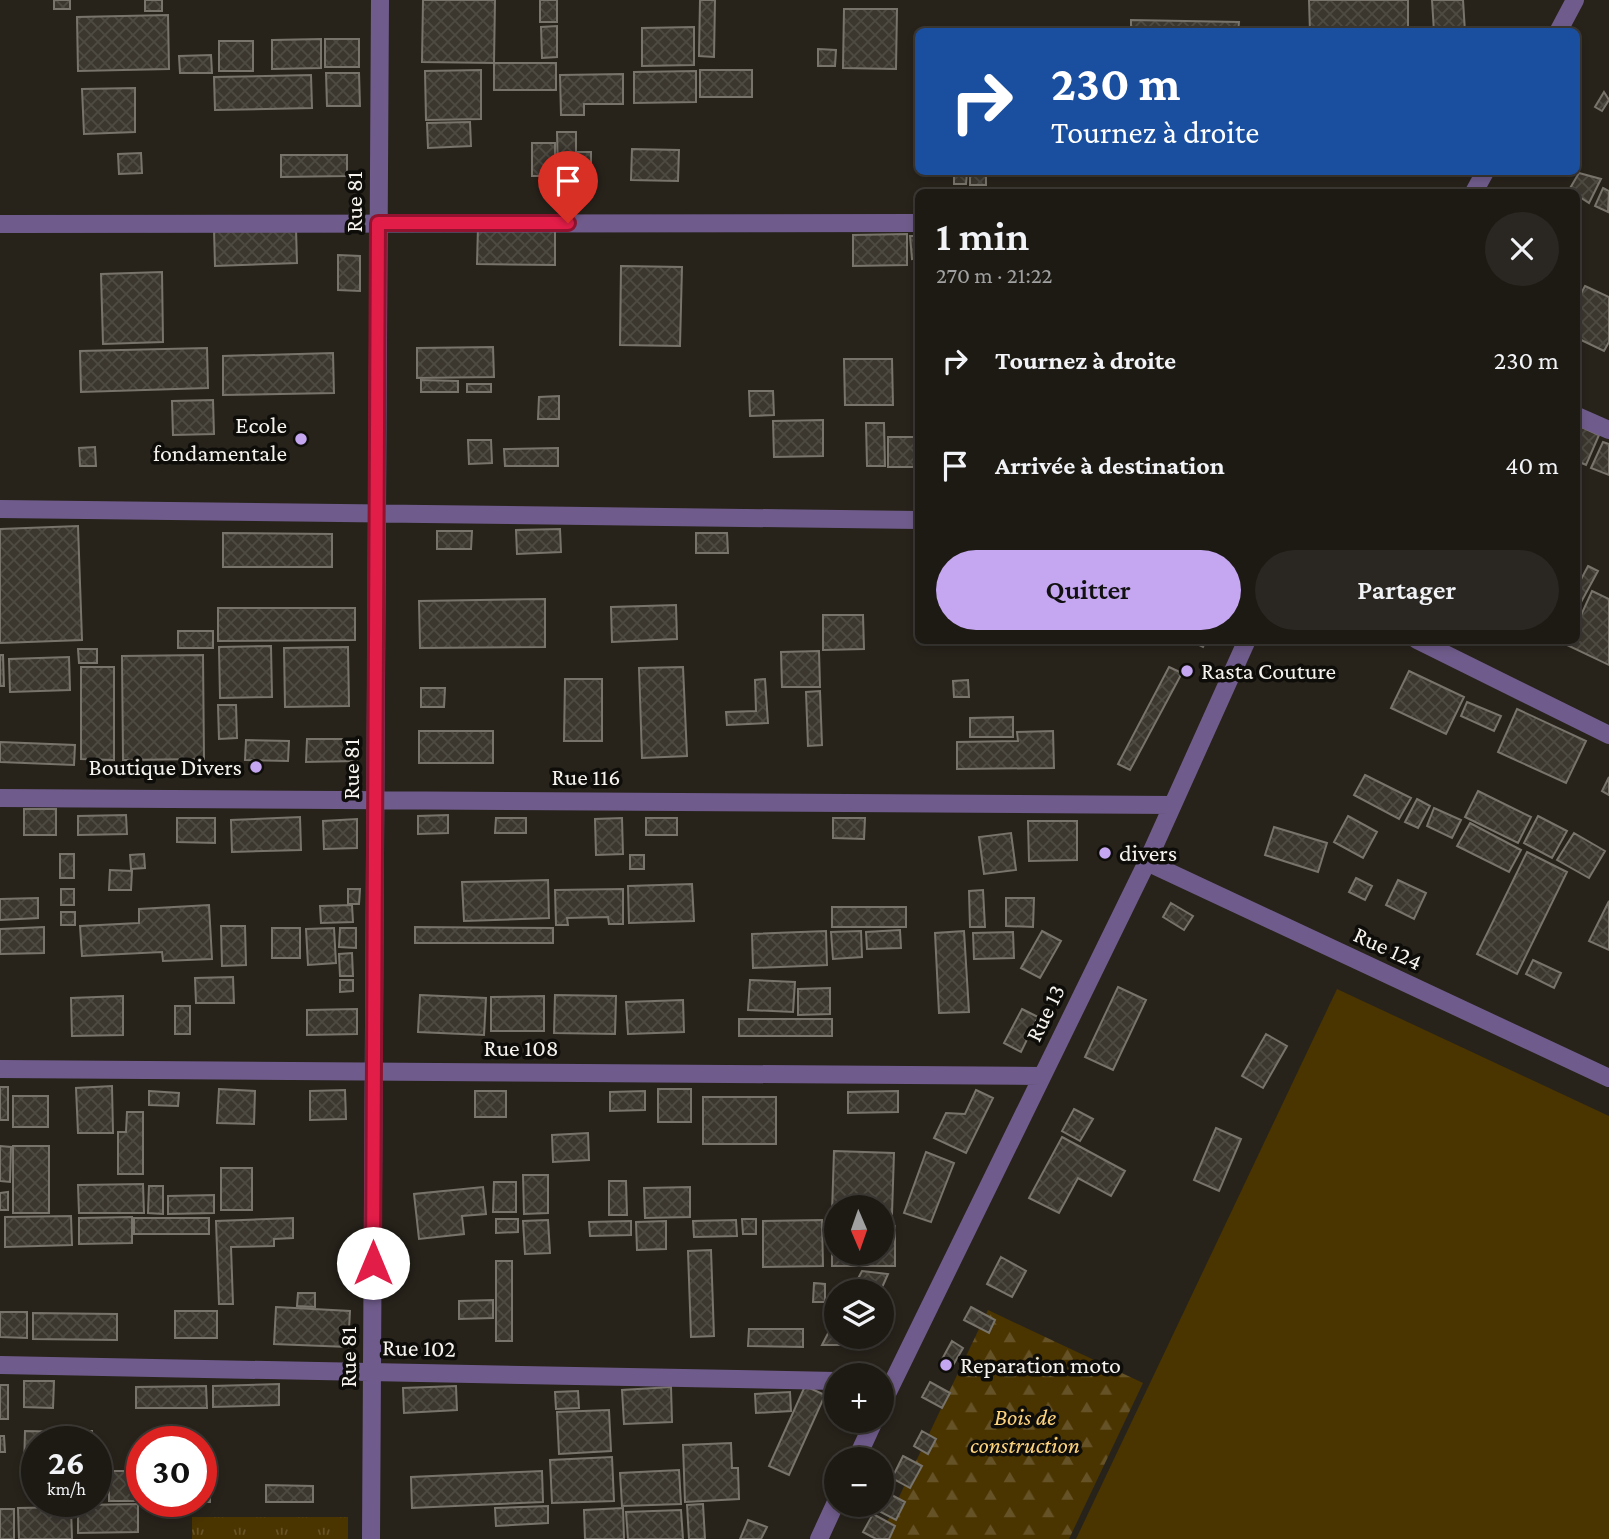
<!DOCTYPE html>
<html lang="fr">
<head>
<meta charset="utf-8">
<style>
  :root { --surface:#1d1a14; --page:#2a2722; --text:#f1f3f6; --muted:#a0a1a0; --line:#3b3834; --accent:#c5a7f1 }
  body { margin:0; font-family:"Crimson Pro",serif; background:var(--page); color:var(--text); height:100vh; display:flex; flex-direction:column; font-size:26px; white-space:nowrap }
  * { box-sizing:border-box; margin:0 }
  p { font-size:23px; color:var(--muted) }
  .icon { flex:none; width:38px; height:38px; fill:none; stroke:currentColor; stroke-width:2; stroke-linecap:round; stroke-linejoin:round }
  .map { position:relative; flex:1; overflow:hidden }
  .side { position:absolute; left:915px; top:189px; width:665px; height:455px; display:flex; flex-direction:column; background:var(--surface); border-radius:10px; box-shadow:0 4px 10px #0003,0 0 0 2px var(--line) }
  .side>* { flex:none }
  .hud { position:absolute; left:915px; top:28px; width:665px; height:147px; border-radius:10px; box-shadow:0 4px 10px #0003,0 0 0 2px var(--line); background:#1a4fa0; color:#fff; overflow:hidden }
  .needle { width:46px; rotate:178deg }
  .buttons { position:absolute; left:824px; top:1195px; display:grid; gap:14px }
  .buttons a { display:grid; place-items:center; width:70px; height:70px; border-radius:50%; background:var(--surface); box-shadow:0 4px 10px #0003,0 0 0 2px var(--line); font-size:35px }
  .speed { position:absolute; left:21px; top:1426px; display:flex; gap:14px; font-size:35px; font-weight:700; text-align:center }
  .speed>* { display:grid; place-content:center; width:91px; height:91px; border-radius:50%; background:var(--surface); box-shadow:0 4px 10px #0003,0 0 0 2px var(--line); line-height:1 }
  .speed small { font-size:18px; font-weight:400 }
  .speed .limit { border:10px solid #d22; background:#fff; color:#111 }
  .pin { position:absolute; display:grid; place-items:center; width:60px; height:60px; color:#fff; margin:-72px -30px; border-radius:50% 50% 50% 0; rotate:-45deg; box-shadow:0 0 7px #0007 }
  .pin .icon { rotate:45deg }
  .me { position:absolute; width:77px; margin:-38px; rotate:0deg; stroke-linejoin:round; filter:drop-shadow(0 0 5px #0008) }
  .turn { display:flex; align-items:center; gap:24px; height:147px; padding:0 21px; font-size:32px }
  .turn .icon { width:91px; height:91px; stroke-width:2.5 }
  .turn b { display:block; font-size:49px; line-height:60px }
  .round { display:grid; place-items:center; flex:none; width:74px; height:74px; border-radius:37px; background:var(--page) }
  .summary { display:flex; align-items:center; justify-content:space-between; height:119px; padding:0 21px }
  h1 { font-size:42px; font-weight:600; line-height:52px }
  .button { display:flex; gap:14px; margin-top:auto; padding:14px 21px }
  .button a { flex:1; height:80px; border-radius:42px; background:var(--accent); color:#111; font-size:28px; font-weight:600; line-height:80px; text-align:center }
  .button a+a { background:var(--page); color:var(--text) }
  ul { padding:0; list-style:none }
  li { display:flex; align-items:center; gap:21px; height:105px; padding:0 21px }
  li div { flex:1 }
  li b { display:block; font-size:26px }
  li em { font-style:normal }
  .map>svg:first-child { display:block }
</style>
</head>
<body>
<div class="map">
<svg width="1609" height="1539" viewBox="0 0 1609 1539">
  <defs>
    <pattern id="grass-tufts" width="24" height="20" patternUnits="userSpaceOnUse" patternTransform="scale(1.75)"><rect width="24" height="20" fill="#4a3400"/><path d="M3 7l-1-3M5 7V3M7 7l1-3M15 17l-1-3M17 17v-4M19 17l1-3" fill="none" stroke="#655226"/></pattern>
    <pattern id="forest-firs" width="22" height="20" patternUnits="userSpaceOnUse" patternTransform="scale(1.75)"><rect width="22" height="20" fill="#4a3400"/><path d="M5 1l3.5 6h-7zM16 11l3.5 6h-7z" fill="#655226"/></pattern>
    <pattern id="building-cross-hatch" width="8" height="8" patternUnits="userSpaceOnUse" patternTransform="scale(1.75)"><rect width="8" height="8" fill="#3b372f"/><path d="M0 0l8 8M0 8l8-8" fill="none" stroke="#4e4b43"/></pattern>
  </defs>
  <rect width="100%" height="100%" fill="#27231b"/>
  <path fill="url(#grass-tufts)" d="M192,1517H348V1539H192Z"/>
  <path fill="url(#forest-firs)" d="M988,1310L1143,1383L1069,1539H879Z"/>
  <path fill="#4a3400" d="M1337,989L1609,1116V1539H1076Z"/>
  <path fill="url(#building-cross-hatch)" stroke="#79746b" stroke-width="2" d="M54,0H70V9H54Z
    M145,0H162V11H145Z
    M423,0H495L494,63L422,62Z
    M540,0H557V22H540Z
    M700,0H715L714,57L699,56Z
    M1309,0H1408V32H1310Z
    M1432,0H1463L1465,32H1434Z
    M844,9H897L896,69L843,68Z
    M168,15L169,69L78,71L77,17Z
    M1131,20L1239,22L1238,32H1131Z
    M557,26V57L542,58L541,27Z
    M694,27V65L642,66V28Z
    M321,39V68L272,69V40Z
    M325,39H359V67H325Z
    M219,41H253V71H219Z
    M818,49L836,50L835,66H818Z
    M211,55L212,73H180L179,56Z
    M494,63H556V90H494Z
    M481,70V119L426,120L425,71Z
    M700,70H752V97H700Z
    M696,71V102L634,103V72Z
    M326,73H359L360,106H327Z
    M623,74V104H584V115H561L560,75Z
    M311,75L312,108L215,110L214,77Z
    M135,88V132L84,134L82,89Z
    M1604,92L1609,100L1602,111L1595,107Z
    M470,122L471,146L428,148L427,123Z
    M557,132H576V152H591V177H558Z
    M532,143H555V176H532Z
    M632,149L679,150L678,181L631,180Z
    M141,153L142,173L119,174L118,154Z
    M281,155H347V176L281,177Z
    M954,172H967L966,184H954Z
    M970,172H986V185H970Z
    M1579,173L1601,179L1589,203L1569,190Z
    M1603,188L1609,191L1608,212L1595,206Z
    M478,227H555V265L477,264Z
    M296,228L297,263L215,266L214,230Z
    M907,234V265L853,266V235Z
    M910,236H919V258L912,259Z
    M338,255L360,256V291L338,290Z
    M621,266L682,267L680,346L620,345Z
    M162,272L163,342L103,344L101,274Z
    M1585,286L1609,297V342L1604,351L1577,338V301Z
    M493,347L494,377L417,378V348Z
    M207,348L208,388L81,392L80,351Z
    M333,353L334,393L223,395V356Z
    M844,359H892L893,405H845Z
    M421,380L458,381V392H421Z
    M467,384H491V392H467Z
    M749,391H773L774,415L750,416Z
    M559,396V419H538L539,397Z
    M213,400L214,434L173,435L172,401Z
    M823,420V456L774,457L773,421Z
    M866,423H884L885,466H867Z
    M1577,425L1599,435L1586,465L1577,461Z
    M888,437H919V467H888Z
    M468,440H491L492,463L469,464Z
    M1603,442L1609,444V475L1591,468Z
    M95,447L96,466H80L79,448Z
    M558,448V466H505L504,449Z
    M78,526L82,640L0,643V529Z
    M560,529L561,552L517,554L516,530Z
    M437,531H472L471,549H437Z
    M223,533L332,534V567H223Z
    M696,533H727L728,553H696Z
    M1588,566L1598,571L1580,604L1577,602V587Z
    M1592,591L1609,599V665L1567,645L1569,640H1577V624Z
    M545,599V647L420,648L419,601Z
    M676,605L677,639L612,642L611,607Z
    M218,608H355V640L218,641Z
    M823,615H863L864,649L823,650Z
    M178,631H213V648H178Z
    M1016,640H1072V643H1016Z
    M1189,640H1206L1203,647Z
    M271,646L272,697L220,698L219,647Z
    M348,647L349,706L285,707L284,648Z
    M78,649H97V663H79Z
    M819,651L820,687H782L781,652Z
    M0,655H3L4,686H0Z
    M203,655L204,759L123,760L122,656Z
    M69,657L70,690L10,692L9,659Z
    M81,667H114V760L81,759Z
    M683,667L687,756L642,758L639,668Z
    M1169,667L1182,673L1130,770L1118,764Z
    M1409,671L1464,697L1446,734L1391,708Z
    M565,679H602V741H564Z
    M765,679L768,723L727,725L726,712L756,711L755,680Z
    M968,680L969,697H954L953,681Z
    M421,688H445L444,707H421Z
    M820,691L822,745L808,746L806,692Z
    M1467,702L1501,716L1494,731L1461,716Z
    M218,705H236L237,738L219,739Z
    M1517,709L1586,741L1566,783L1498,752Z
    M1013,717V737H970V718Z
    M419,731H493V763H419Z
    M1053,731L1054,768L957,769V742L1018,741L1017,732Z
    M307,739H358L357,761L306,762Z
    M246,740L289,741L288,761L245,760Z
    M0,742L75,745L74,765L0,762Z
    M1365,775L1411,798L1399,819L1354,795Z
    M1609,777V795L1602,791Z
    M1478,791L1531,817L1518,843L1465,817Z
    M1417,799L1430,806L1418,828L1405,822Z
    M1434,808L1461,820L1452,838L1427,826Z
    M24,809H56V835H24Z
    M126,815L127,834L78,835V816Z
    M448,815V833L418,834V816Z
    M1348,816L1377,832L1363,858L1334,842Z
    M1538,816L1567,831L1552,858L1524,843Z
    M300,817L301,850L232,852L231,820Z
    M177,818H215V843L177,842Z
    M496,818H526V833H495Z
    M622,818L623,854L596,855L595,819Z
    M646,818H677V835H646Z
    M833,818H865L864,839L833,838Z
    M357,819V848L324,849L323,821Z
    M1028,821H1077V860L1029,861Z
    M1470,823L1521,850L1509,872L1457,846Z
    M1274,827L1327,843L1318,872L1265,855Z
    M1011,833L1016,870L984,874L979,837Z
    M1574,833L1605,851L1589,878L1557,860Z
    M1527,852L1567,872L1517,974L1477,954Z
    M60,854H74V878H60Z
    M144,854L145,868L131,869L130,855Z
    M630,855H644V869H630Z
    M110,870L132,871L131,890H109Z
    M1356,878L1372,886L1365,900L1349,892Z
    M548,880L549,918L464,921L462,882Z
    M1398,880L1426,893L1414,919L1386,905Z
    M692,884L694,921L629,923L628,886Z
    M61,889H74V905H61Z
    M348,889H360L359,904H348Z
    M623,889V924H609L608,917L567,918L568,925H556L555,890Z
    M983,890L985,927H970L969,891Z
    M38,898V918L0,920V899Z
    M1006,898H1034L1033,927L1006,926Z
    M1609,901V950L1589,941Z
    M1171,903L1193,916L1184,930L1163,917Z
    M209,905L212,959L163,961L162,952L82,956L80,926L139,923V909Z
    M352,905L353,922L321,923L320,906Z
    M832,907H906V927H832Z
    M61,912H75V925H61Z
    M221,926H245L246,965L222,966Z
    M44,927V953L0,954V929Z
    M415,927L553,928V943H415Z
    M272,928H300V958H272Z
    M334,928L336,963L308,965L306,929Z
    M340,928H356V948L339,947Z
    M900,930L901,948L867,949L866,932Z
    M826,931L827,965L753,968L752,934Z
    M861,931L862,957L833,959L831,932Z
    M964,931L969,1012L939,1013L935,933Z
    M1042,931L1061,941L1040,978L1021,968Z
    M1013,932L1014,958L974,959L973,933Z
    M352,953L353,976H340L339,954Z
    M1533,960L1561,973L1554,988L1526,974Z
    M233,977L234,1003H196L195,978Z
    M340,980H353V991L340,992Z
    M750,980L795,982L793,1012L748,1010Z
    M1118,987L1146,1000L1113,1070L1085,1057Z
    M830,988V1014L798,1015V989Z
    M420,995L486,998L484,1035L418,1032Z
    M555,995L616,996L615,1034L554,1033Z
    M123,996V1035L72,1036L71,998Z
    M544,996V1031H491V997Z
    M683,1000L684,1032L628,1034L626,1002Z
    M175,1006H190V1034H175Z
    M357,1009V1034L307,1035V1010Z
    M1022,1009L1038,1017L1021,1052L1004,1043Z
    M739,1019H832V1036H739Z
    M1266,1034L1287,1046L1263,1088L1242,1076Z
    M112,1086L113,1133H78L76,1088Z
    M0,1087H8V1120H0Z
    M219,1089L255,1091L254,1124L217,1123Z
    M658,1089H691V1122H658Z
    M345,1090L346,1119L310,1120V1091Z
    M976,1090L993,1098L966,1153L934,1138L946,1113L965,1114Z
    M149,1091L179,1093L178,1106L149,1105Z
    M475,1091H506V1117H475Z
    M645,1091V1110L610,1111V1092Z
    M898,1091V1112L848,1113V1092Z
    M13,1096H48V1127H13Z
    M703,1097H776V1144H703Z
    M1074,1109L1093,1119L1080,1141L1062,1131Z
    M127,1112H143V1174H118V1132H126Z
    M1216,1128L1241,1139L1219,1191L1194,1180Z
    M588,1133L589,1160L553,1162L552,1135Z
    M1062,1137L1125,1171L1111,1196L1078,1178L1059,1213L1029,1198Z
    M0,1146L11,1147L10,1182L0,1181Z
    M13,1146H49V1213H13Z
    M834,1151L894,1153L892,1214H882V1208H836V1213H832Z
    M926,1152L954,1163L931,1222L904,1213Z
    M221,1168H252V1210H221Z
    M523,1175H548V1213L524,1214Z
    M609,1181H626L627,1215H609Z
    M494,1182H516V1212H493Z
    M143,1184L144,1213H79L78,1185Z
    M149,1186H163V1214L148,1213Z
    M483,1187L486,1214L462,1216L464,1234L419,1239L414,1194Z
    M690,1187V1217L645,1218L644,1188Z
    M8,1192V1210H0V1193Z
    M214,1195V1213L168,1214V1196Z
    M71,1216L72,1245L5,1247V1217Z
    M132,1217V1243L79,1244V1218Z
    M134,1218H209V1234H134Z
    M293,1218V1238L274,1239V1246L231,1247L233,1304H219L216,1221Z
    M496,1219H518V1232L496,1233Z
    M742,1219H756V1234H743Z
    M548,1220L550,1253L525,1254L523,1221Z
    M736,1220L737,1236L694,1237L693,1221Z
    M822,1220L823,1266L763,1267V1221Z
    M631,1221V1235L590,1236L589,1222Z
    M666,1221V1249L637,1250L636,1222Z
    M832,1226H836V1253H882V1226H895V1266H832Z
    M711,1250L714,1336L691,1337L688,1251Z
    M1001,1257L1026,1271L1012,1297L987,1284Z
    M496,1261H512V1341H496Z
    M862,1271L888,1274L880,1292H851Z
    M814,1283L825,1284V1302H813Z
    M298,1293H315V1307L297,1306Z
    M493,1300V1318L459,1319V1301Z
    M276,1307L350,1311L348,1347L274,1344Z
    M971,1307L995,1320L989,1333L964,1320Z
    M175,1311H217V1338H175Z
    M0,1312H27V1338L0,1337Z
    M33,1313L117,1314V1340L33,1339Z
    M836,1318V1337H859L855,1345H822Z
    M749,1329H803V1347L748,1346Z
    M952,1341L963,1348L952,1367L941,1361Z
    M24,1381H54L53,1408L24,1407Z
    M930,1382L950,1393L942,1408L922,1397Z
    M279,1384V1405L213,1407V1386Z
    M0,1385H8V1419H0Z
    M206,1386L207,1408H136V1387Z
    M456,1386L457,1410L404,1413L403,1388Z
    M805,1386L825,1395L789,1475L769,1466Z
    M671,1387L672,1422L624,1424L622,1390Z
    M578,1391L579,1408L556,1409L555,1392Z
    M790,1392L791,1411L756,1413L755,1394Z
    M609,1410L611,1451L559,1454L557,1412Z
    M25,1431L70,1432V1442H37V1467H24Z
    M76,1431H92V1442H76Z
    M922,1431L936,1439L928,1454L914,1446Z
    M0,1436H4L5,1452H0Z
    M731,1443L732,1468H738L739,1499L685,1502L683,1445Z
    M903,1456L922,1466L910,1488L892,1478Z
    M612,1457L614,1501L552,1503L550,1460Z
    M201,1466H210V1502H175H201Z
    M679,1470L681,1504L622,1506L620,1473Z
    M109,1471H142V1501H109Z
    M542,1471L543,1502L412,1508L411,1477Z
    M266,1485L313,1486V1502H266Z
    M882,1490L905,1502L896,1520L871,1507L882,1505Z
    M138,1504V1532L78,1533V1505Z
    M703,1504L705,1539H689L687,1505Z
    M548,1506V1523L496,1526L495,1508Z
    M71,1507L72,1539H19L18,1508Z
    M623,1508L624,1539H585L584,1510Z
    M0,1509H14V1539H0Z
    M681,1510L683,1539H628L626,1512Z
    M873,1514L895,1526L889,1539H876L863,1532Z
    M748,1520L767,1527L761,1539H740Z"/>
  <g fill="none" stroke-linecap="round" stroke-linejoin="round">
    <path stroke="#705c8c" stroke-width="18" d="M1558,32L1575,0
      M1474,192L1485,172
      M0,224L919,223
      M1577,416L1609,430
      M0,509L919,520
      M1417,640L1609,735
      M0,798L1172,805
      M1147,862L1609,1078
      M0,1069L1041,1076
      M0,1365L836,1381
      M882,1404L1147,862L1247,640
      M856,1460L874,1421
      M371,1539L380,0
      M819,1539L836,1502"/>
  </g>
  <g fill="none" stroke-linecap="round" stroke-linejoin="round">
    <defs>
      <path id="route" d="M373,1263L378,223H568"/>
    </defs>
    <use href="#route" stroke="#92132f" stroke-width="18"/>
    <use href="#route" stroke="#e11d48" stroke-width="12"/>
  </g>
  <g fill="#c5a7f1" stroke="#0e0d09" stroke-width="2.5">
    <circle cx="301" cy="439" r="7"/>
    <circle cx="1187" cy="671" r="7"/>
    <circle cx="256" cy="767" r="7"/>
    <circle cx="1105" cy="853" r="7"/>
    <circle cx="946" cy="1365" r="7"/>
  </g>
  <g text-anchor="middle" stroke-width="7" stroke-linejoin="round" paint-order="stroke">
    <g font-size="24" fill="#f6f3ee" stroke="#0e0d09">
      <text transform="translate(354 202) rotate(-90)" y="8">Rue 81</text>
      <text transform="translate(351 769) rotate(-90)" y="8">Rue 81</text>
      <text x="586" y="785">Rue 116</text>
      <text transform="translate(1388 948) rotate(25)" y="8">Rue 124</text>
      <text transform="translate(1045 1013) rotate(-64)" y="8">Rue 13</text>
      <text x="521" y="1056">Rue 108</text>
      <text transform="translate(419 1348) rotate(1)" y="8">Rue 102</text>
      <text transform="translate(348 1357) rotate(-90)" y="8">Rue 81</text>
    </g>
    <g font-size="24" fill="#f6f3ee" stroke="#0e0d09" text-anchor="start">
      <text x="287" y="433" text-anchor="end">Ecole<tspan x="287" dy="28">fondamentale</tspan></text>
      <text x="1201" y="679">Rasta Couture</text>
      <text x="242" y="775" text-anchor="end">Boutique Divers</text>
      <text x="1119" y="861">divers</text>
      <text x="960" y="1373">Reparation moto</text>
    </g>
    <g font-size="24" font-style="italic" fill="#fdd37e" stroke="#0e0d09">
      <text x="1025" y="1425">Bois de<tspan x="1025" dy="28">construction</tspan></text>
    </g>
  </g>
</svg>
<div class="buttons">
<a><svg class="needle" viewBox="-14 -14 28 28"><path d="M0-13l5 13h-10z" fill="#e53935"/><path d="M0 13l5-13h-10z" fill="#a0a1a0"/></svg></a>
<a><svg class="icon" aria-label="layers" viewBox="0 0 24 24"><path d="M12 4l9 5-9 5-9-5zM3 14l9 5 9-5"/></svg></a>
<a>+</a>
<a>−</a>
</div>
<div class="speed"><div>26<small>km/h</small></div><div class="limit">30</div></div>
<div class="pin" style="left:568px;top:223px;background:#d93025"><svg class="icon" aria-label="arrive" viewBox="0 0 24 24"><path d="M6 21V4h12l-3 4 3 4H6"/></svg></div>
<svg class="me" style="left:373px;top:1263px" viewBox="-20 -20 40 40"><circle r="19" fill="#fff"/><path d="M0-13L10 11 0 6-10 11z" fill="#e11d48"/></svg>
<div class="hud">
<div class="turn"><svg class="icon" aria-label="right" viewBox="0 0 24 24"><path d="M7 20v-9h11M14 6l5 5-5 5"/></svg><div><b>230 m</b>Tournez à droite</div></div>
</div>
<section class="side">
<div class="summary"><div><h1>1 min</h1><p>270 m · 21:22</p></div><a class="round"><svg class="icon" aria-label="close" viewBox="0 0 24 24"><path d="M6 6l12 12M18 6L6 18"/></svg></a></div>
<ul>
<li><svg class="icon" aria-label="right" viewBox="0 0 24 24"><path d="M7 20v-9h11M14 6l5 5-5 5"/></svg><div><b>Tournez à droite</b></div><em>230 m</em></li>
<li><svg class="icon" aria-label="arrive" viewBox="0 0 24 24"><path d="M6 21V4h12l-3 4 3 4H6"/></svg><div><b>Arrivée à destination</b></div><em>40 m</em></li>
</ul>
<div class="button"><a>Quitter</a><a>Partager</a></div>
</section>
</div>
</body>
</html>
